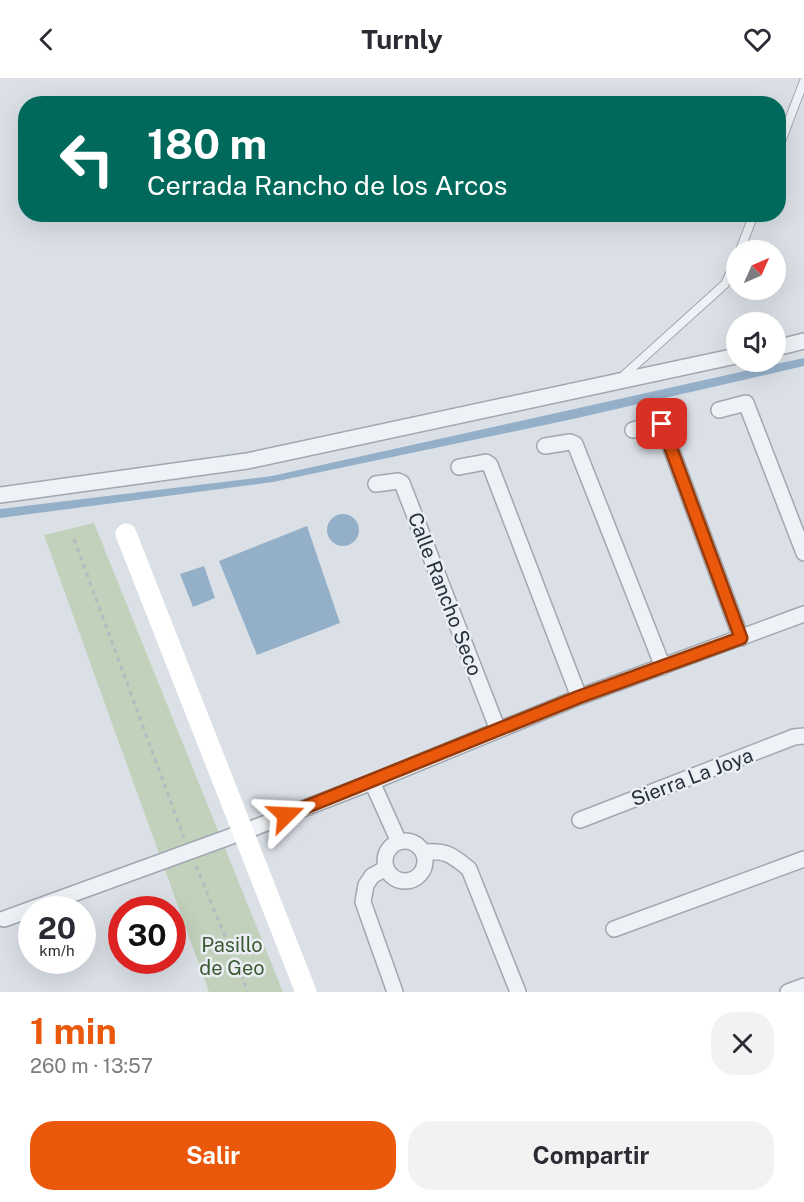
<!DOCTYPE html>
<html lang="es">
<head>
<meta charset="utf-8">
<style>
  :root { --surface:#fff; --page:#f2f2f3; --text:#2b2b33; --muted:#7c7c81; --accent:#ea580c }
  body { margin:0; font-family:"Public Sans",sans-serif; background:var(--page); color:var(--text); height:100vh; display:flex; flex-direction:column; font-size:22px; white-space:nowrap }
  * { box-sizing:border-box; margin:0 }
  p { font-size:20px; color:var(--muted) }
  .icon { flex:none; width:33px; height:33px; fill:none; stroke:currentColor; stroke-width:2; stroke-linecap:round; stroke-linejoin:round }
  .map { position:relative; height:914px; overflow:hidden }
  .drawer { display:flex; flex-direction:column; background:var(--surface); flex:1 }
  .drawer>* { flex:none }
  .top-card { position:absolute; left:18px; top:18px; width:768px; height:126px; border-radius:24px; box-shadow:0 6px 24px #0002; background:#00695c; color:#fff; overflow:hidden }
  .needle { width:39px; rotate:45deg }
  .buttons { position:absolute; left:726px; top:162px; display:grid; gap:12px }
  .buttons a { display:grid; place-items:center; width:60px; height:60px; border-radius:50%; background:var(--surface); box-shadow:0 6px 24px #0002; font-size:30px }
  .speed { position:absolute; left:18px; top:818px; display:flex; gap:12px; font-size:30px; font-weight:700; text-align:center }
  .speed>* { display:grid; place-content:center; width:78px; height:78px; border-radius:50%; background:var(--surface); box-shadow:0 6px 24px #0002; line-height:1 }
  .speed small { font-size:15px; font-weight:400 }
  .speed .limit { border:9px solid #d22; background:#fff; color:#111 }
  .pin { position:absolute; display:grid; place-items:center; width:51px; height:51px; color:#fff; margin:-26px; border-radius:12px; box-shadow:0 3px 9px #0006 }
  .me { position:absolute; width:66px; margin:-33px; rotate:69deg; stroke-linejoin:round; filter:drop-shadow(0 0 4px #0008) }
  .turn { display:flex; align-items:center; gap:21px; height:126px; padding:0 30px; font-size:27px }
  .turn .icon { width:78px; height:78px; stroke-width:2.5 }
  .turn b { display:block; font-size:42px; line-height:51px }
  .round { display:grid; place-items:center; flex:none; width:63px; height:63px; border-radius:24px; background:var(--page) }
  .head { display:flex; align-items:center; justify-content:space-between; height:102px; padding:0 30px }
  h1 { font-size:36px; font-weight:700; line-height:45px; color:var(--accent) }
  .action { display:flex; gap:12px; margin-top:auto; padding:12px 30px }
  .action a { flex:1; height:69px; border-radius:24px; background:var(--accent); color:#fff; font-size:24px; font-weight:700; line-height:69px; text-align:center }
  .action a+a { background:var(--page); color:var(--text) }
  header { display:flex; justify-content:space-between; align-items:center; height:78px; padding:0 30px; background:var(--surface); font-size:27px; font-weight:700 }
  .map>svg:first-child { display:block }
</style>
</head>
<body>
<header><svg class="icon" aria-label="back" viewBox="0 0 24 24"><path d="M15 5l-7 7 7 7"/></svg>Turnly<svg class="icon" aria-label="heart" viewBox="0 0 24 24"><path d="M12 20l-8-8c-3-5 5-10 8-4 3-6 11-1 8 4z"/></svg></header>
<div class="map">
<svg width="804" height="914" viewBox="0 0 804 914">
  <rect width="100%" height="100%" fill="#dbe0e7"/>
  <path fill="#c2d1bc" d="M94,445L283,914H209L44,457Z"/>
  <path fill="#94b0c9" d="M804,280V288L573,341L273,404L0,440V431L272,398Z
    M327 452a16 16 0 1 1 32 0a16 16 0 1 1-32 0Z
    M307,448L340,545L257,577L219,483Z
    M204,488L215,520L193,529L180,496Z"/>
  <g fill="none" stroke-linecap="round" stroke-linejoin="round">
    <defs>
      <path id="lane" d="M778,71L804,3
        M740,172L754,136
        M622,299L725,206L736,183"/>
      <path id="street" d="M776,270L804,263
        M719,332L746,325L804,475
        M633,352L659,345L662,346L741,560
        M545,368L570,364L575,366L663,589
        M459,389L486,384L490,387L579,619
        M376,406L398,403L402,405L498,652
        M0,417L247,383L736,278
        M372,704L399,764
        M580,742L794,659L804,658
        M385 783a20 20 0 1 1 40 0a20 20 0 1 1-40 0Z
        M424,774C446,772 452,777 469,791L518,914
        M386,790L372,798L366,807L363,824L395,914
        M4,841L243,754L372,704L579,619L804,536
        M614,851L804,781
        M788,914L804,908"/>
    </defs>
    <use href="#lane" stroke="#a1a7b1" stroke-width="10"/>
    <use href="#street" stroke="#a1a7b1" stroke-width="18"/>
    <path stroke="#b6bbc1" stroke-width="3" stroke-dasharray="4.5 4.5" stroke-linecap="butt" d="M74,461L184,760
      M196,788L248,914"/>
    <use href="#lane" stroke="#eef1f5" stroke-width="8"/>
    <use href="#street" stroke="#eef1f5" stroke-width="15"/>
    <path stroke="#fff" stroke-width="21" d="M126,456L306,914"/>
  </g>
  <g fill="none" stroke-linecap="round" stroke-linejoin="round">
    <defs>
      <path id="route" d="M286,737L579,619L741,560L662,346"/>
    </defs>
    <use href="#route" stroke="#983908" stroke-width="15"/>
    <use href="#route" stroke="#ea580c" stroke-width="10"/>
  </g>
  <g text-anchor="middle" stroke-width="5" stroke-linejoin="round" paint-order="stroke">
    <g font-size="20" fill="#252f3d" stroke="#ebeff4">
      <text transform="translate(445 516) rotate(69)" y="7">Calle Rancho Seco</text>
      <text transform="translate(692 699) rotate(-21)" y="7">Sierra La Joya</text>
    </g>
    <g font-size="20" fill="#3b5932" stroke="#ebeff4">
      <text x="232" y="874">Pasillo<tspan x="232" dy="23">de Geo</tspan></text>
    </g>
  </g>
</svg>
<div class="buttons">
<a><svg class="needle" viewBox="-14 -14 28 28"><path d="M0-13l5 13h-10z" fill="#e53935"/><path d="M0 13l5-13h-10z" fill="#7c7c81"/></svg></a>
<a><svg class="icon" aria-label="sound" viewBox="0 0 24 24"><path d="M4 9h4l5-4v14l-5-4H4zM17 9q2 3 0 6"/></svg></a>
</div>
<div class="speed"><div>20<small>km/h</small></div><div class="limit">30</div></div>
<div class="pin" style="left:662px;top:346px;background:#d93025"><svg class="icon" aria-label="arrive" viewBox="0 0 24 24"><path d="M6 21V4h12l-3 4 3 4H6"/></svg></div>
<svg class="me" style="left:286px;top:737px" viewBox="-20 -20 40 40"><path d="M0-17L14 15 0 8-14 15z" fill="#ea580c" stroke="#fff" stroke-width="4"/></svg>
<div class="top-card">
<div class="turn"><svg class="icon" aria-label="left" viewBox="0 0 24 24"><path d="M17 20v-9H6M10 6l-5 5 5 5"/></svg><div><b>180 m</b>Cerrada Rancho de los Arcos</div></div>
</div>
</div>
<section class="drawer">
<div class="head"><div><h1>1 min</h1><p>260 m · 13:57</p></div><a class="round"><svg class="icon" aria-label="close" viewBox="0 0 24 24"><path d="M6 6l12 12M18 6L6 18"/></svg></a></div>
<div class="action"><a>Salir</a><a>Compartir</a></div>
</section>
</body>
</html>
